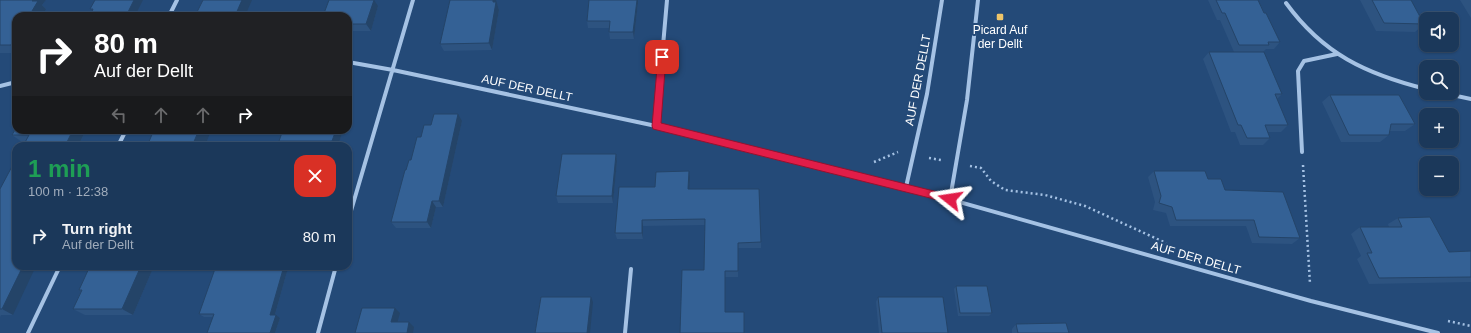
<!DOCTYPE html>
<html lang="en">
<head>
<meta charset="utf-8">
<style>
  :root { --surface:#1b385a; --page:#243f60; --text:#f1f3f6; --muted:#a0acbb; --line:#395270 }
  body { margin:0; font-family:Arial,sans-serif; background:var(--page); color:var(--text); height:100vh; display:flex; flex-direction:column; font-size:15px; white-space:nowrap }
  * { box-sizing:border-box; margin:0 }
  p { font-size:13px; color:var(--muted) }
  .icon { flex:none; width:22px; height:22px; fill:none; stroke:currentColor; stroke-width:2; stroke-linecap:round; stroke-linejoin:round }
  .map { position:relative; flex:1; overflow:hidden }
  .side { position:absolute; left:12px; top:142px; width:340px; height:128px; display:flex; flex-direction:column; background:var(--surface); border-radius:12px; box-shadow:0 1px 3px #0004,0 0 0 1px var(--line) }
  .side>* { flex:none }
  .guide { position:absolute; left:12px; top:12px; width:340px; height:122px; border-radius:12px; box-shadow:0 1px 3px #0004,0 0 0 1px var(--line); background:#202124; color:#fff; overflow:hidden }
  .fabs { position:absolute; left:1419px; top:12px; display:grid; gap:8px }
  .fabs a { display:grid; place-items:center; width:40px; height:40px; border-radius:8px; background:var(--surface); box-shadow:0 1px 3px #0004,0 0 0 1px var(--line); font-size:20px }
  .pin { position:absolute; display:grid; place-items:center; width:34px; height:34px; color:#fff; margin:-17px; border-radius:8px; box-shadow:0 2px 6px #0006 }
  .me { position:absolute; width:44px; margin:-22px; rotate:285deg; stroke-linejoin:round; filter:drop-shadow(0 0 3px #0008) }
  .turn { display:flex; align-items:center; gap:14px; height:84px; padding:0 16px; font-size:18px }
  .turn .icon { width:52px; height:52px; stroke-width:2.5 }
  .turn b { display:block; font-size:28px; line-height:34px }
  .lanes { display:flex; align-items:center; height:38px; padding:0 16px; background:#0003; justify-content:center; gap:20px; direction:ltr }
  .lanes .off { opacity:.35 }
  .round { display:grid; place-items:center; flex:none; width:42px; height:42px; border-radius:12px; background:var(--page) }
  .head { display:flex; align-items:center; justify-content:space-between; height:68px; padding:0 16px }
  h1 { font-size:24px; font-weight:800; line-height:30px; color:#1e9e55 }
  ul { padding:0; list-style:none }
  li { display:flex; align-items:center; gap:12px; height:52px; padding:0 16px }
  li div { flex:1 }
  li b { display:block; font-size:15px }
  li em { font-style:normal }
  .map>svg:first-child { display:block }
</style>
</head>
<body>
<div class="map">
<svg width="1471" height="333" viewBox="0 0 1471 333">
  <rect width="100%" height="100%" fill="#244a78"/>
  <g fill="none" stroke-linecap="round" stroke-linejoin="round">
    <path stroke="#a5c2e4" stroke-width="2.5" stroke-dasharray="2 3" stroke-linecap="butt" d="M929,158L941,160
      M874,162L898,152
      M1303,165L1310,284
      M970,166L981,168L991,181L1005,190L1045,195L1085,206L1166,243
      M1448,321L1471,326"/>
    <path stroke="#a5c2e4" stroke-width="4" d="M1286,3C1323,54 1366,74 1426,89
      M169,16L177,0
      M348,62L393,70L656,126L906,187L1311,301L1438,333
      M0,86L16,82
      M1443,93L1471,99
      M656,126L667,0
      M118,146L126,130
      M1302,152L1298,71L1304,61L1337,54
      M906,187L927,94L942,0
      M950,199L967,100L978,0
      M348,221L413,0
      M28,333L60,266
      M318,333L336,266
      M625,333L631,269"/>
  </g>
  <path fill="#2d5380" d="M0,0H46L42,5L46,9L16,16V53H0Z
    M589,0H638V3L634,39H610L609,32V28H588L587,21Z
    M1208,0H1258L1280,42L1274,49H1266L1263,52H1234L1220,20H1217Z
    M1360,0H1411L1424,24L1415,32L1376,31Z
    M1460,0H1471V18Z
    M497,3V4L499,10L492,50L444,51L440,44Z
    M378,6L371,31H348V16Z
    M1209,52L1282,94L1277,99L1288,125L1281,132H1267L1270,138L1263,145H1240L1235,132H1231L1203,59Z
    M1330,95L1415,124L1405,131H1390L1389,135L1380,142H1341L1322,102Z
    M462,121L443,207H436L431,228H396L391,222L406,170L411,160L421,137L431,125Z
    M86,130L78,146H23L25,142H22L12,135Z
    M154,130H215L214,133Z
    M283,130H343L338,146H283L279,141Z
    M616,154L617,161L613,203H558L556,196Z
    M1154,171L1208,179L1300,238L1292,244L1252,243L1246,226H1170L1166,213L1153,210L1155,202L1148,177Z
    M690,178L689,189L761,242V248H738V277H725L680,333L704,270L705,225L643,226V239H617L615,233L655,187Z
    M0,189L13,315H1L0,317Z
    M1398,218L1449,252L1471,251V282L1369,284L1357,259L1361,256L1351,234L1360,227H1389L1388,224Z
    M90,266H154L133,315H85L73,309L81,291L79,290Z
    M216,266H297L296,268H288L275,315L280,318L275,333H207L213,317H204L199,314Z
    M956,286L992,313L989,316H958L954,289Z
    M878,297L948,333H879L876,302Z
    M1016,324L1069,333H1012V329Z"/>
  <path fill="#244468" d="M33,0H46L42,5L46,9L42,16H29Z
    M134,0H143L135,16H126Z
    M242,0H252L245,16H235Z
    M374,0L378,6L371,31L366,24Z
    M493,0H496L499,10L492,50L489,43Z
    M637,0H638V3L634,39L633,32Z
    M16,37V50L11,45Z
    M458,114L462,121L443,207L439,201Z
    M73,130H86L78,146H65Z
    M199,130H208L210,133L205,146H192Z
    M336,130H343L338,146H336L332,141Z
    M616,154L617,161L613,203L612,196Z
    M689,171L690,178L689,196L688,189Z
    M432,201L436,207L431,228L427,222Z
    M642,220L643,226V239L642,233Z
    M23,266H36L13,315L2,309Z
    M141,266H154L133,315L122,309Z
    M284,266H286L288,268L274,318L270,315Z
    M591,297L593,302L590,333H587Z
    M395,308L400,313L396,327L391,322Z
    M276,315L280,318L275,333H270Z
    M409,322L414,327L413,333H407Z"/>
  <path fill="#346195" stroke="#244468" d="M0,0H33L32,1H38L29,16H16V37L11,45H0Z
    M95,0H134L126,16H90L93,9H90Z
    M203,0H242L235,16H195Z
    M329,0H374L366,24H348V16H323Z
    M450,0H493V2H496L489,43L440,44Z
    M589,0H637L633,32H609L610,21H587Z
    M1216,0H1258L1264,13H1266L1280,42H1268L1269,45H1239L1225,13H1222Z
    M1372,0H1411L1424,24L1384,23Z
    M1209,52H1264L1282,94H1275L1288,125H1265L1270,138H1247L1241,125H1238Z
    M1330,95H1399L1415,124H1391L1389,135H1349Z
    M434,114H458L439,201H432L427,222H391L405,170H406L409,160H411L417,137H421L424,125H431Z
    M16,128V130H73L65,146H23L29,135H12Z
    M154,130H199L192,146H147Z
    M283,130H336L332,141H279Z
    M562,154H616L612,196H556Z
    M16,159V266H23L2,309H0V189Z
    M689,171L688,189H759L761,242L738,243V271H725V312H744V333H680L682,270H704L705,219L642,220V233H615L619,187H655L656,172Z
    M1154,171H1205L1208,179H1221L1225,190L1283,192L1300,238L1259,237L1254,220H1176L1172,207L1159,203L1161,196Z
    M1430,217L1449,252L1471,251V277L1379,278L1367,253H1372L1360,227H1402L1398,218Z
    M90,266H141L122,309H73L82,290H79Z
    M216,266H284L270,315H276L270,333H207L214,314H199Z
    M956,286H987L992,313H960Z
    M541,297H591L587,333H535Z
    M878,297H943L948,333H882Z
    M362,308H395L391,322H409L407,333H355Z
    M1066,323L1069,333H1018L1016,324Z"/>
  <path fill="#e11d48" stroke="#92132f" d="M662,53L666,57L661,123L950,195L954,196L955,199L954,202L950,203L653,129L652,126L658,57Z"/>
  <rect fill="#eec569" stroke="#244a78" stroke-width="1.5" x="996" y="13" width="8" height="8" rx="2"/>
  <g text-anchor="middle" stroke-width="4" stroke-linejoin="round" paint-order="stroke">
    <g font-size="12" fill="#fff" stroke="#244a78">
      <text x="1000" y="34">Picard Auf<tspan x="1000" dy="14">der Dellt</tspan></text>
    </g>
    <g font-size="12" fill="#fff" stroke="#244a78">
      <text transform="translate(918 80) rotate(-79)" y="4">AUF DER DELLT</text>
      <text transform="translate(527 88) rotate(12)" y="4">AUF DER DELLT</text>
      <text transform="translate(1196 258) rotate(16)" y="4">AUF DER DELLT</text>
    </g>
  </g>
</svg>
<div class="fabs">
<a><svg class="icon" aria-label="sound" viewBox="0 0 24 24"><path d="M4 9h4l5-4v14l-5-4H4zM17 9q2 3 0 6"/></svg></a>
<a><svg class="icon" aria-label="search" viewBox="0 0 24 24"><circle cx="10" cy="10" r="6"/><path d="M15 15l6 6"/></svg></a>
<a>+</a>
<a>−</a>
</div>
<div class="pin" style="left:662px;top:57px;background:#d93025"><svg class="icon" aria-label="arrive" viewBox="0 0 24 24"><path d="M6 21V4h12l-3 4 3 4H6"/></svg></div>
<svg class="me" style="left:950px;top:199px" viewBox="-20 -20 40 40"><path d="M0-17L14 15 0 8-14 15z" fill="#e11d48" stroke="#fff" stroke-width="4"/></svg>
<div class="guide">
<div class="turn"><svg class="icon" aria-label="right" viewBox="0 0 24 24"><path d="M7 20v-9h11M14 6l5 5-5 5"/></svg><div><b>80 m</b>Auf der Dellt</div></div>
<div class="lanes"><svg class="icon off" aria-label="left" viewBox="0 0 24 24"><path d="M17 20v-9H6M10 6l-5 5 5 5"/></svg><svg class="icon off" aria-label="ahead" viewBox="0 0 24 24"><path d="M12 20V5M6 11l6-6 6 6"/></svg><svg class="icon off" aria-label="ahead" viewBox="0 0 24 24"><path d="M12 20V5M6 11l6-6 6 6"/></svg><svg class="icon" aria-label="right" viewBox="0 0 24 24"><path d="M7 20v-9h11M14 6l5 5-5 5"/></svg></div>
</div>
<section class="side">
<div class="head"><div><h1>1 min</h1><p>100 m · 12:38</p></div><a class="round" style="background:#d93025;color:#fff"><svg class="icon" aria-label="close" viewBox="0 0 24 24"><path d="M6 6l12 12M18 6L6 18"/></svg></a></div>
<ul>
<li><svg class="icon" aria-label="right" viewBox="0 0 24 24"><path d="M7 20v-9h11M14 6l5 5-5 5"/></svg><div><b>Turn right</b><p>Auf der Dellt</p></div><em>80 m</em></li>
</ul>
</section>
</div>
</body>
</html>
